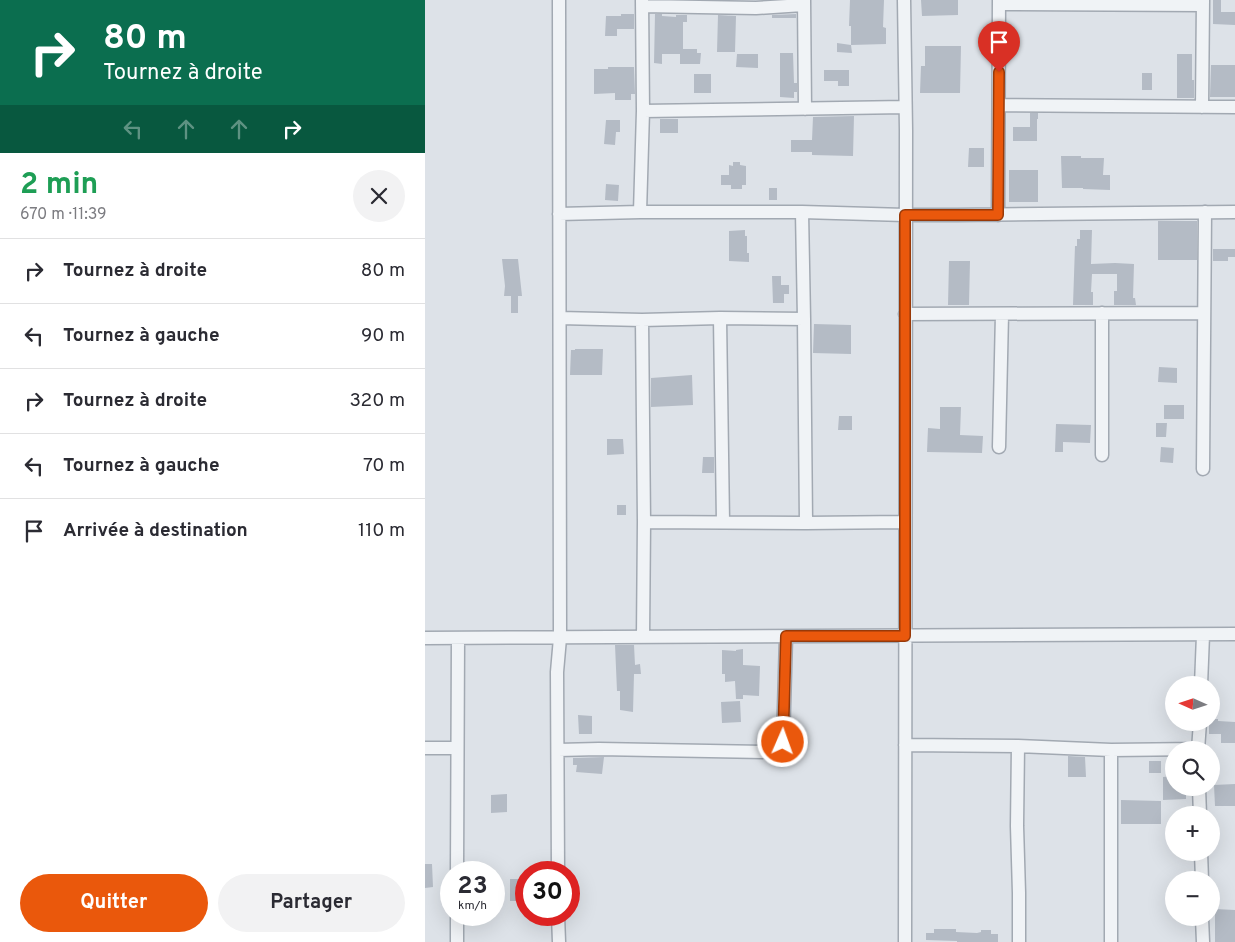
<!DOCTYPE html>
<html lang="fr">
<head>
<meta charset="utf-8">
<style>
  :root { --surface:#fff; --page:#f2f2f3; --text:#2b2b33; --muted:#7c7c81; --line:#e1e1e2; --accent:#ea580c }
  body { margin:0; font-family:Overpass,sans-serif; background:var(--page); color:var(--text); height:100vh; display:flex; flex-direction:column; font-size:19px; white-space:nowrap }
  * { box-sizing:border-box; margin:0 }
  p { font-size:16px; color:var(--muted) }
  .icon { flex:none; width:28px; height:28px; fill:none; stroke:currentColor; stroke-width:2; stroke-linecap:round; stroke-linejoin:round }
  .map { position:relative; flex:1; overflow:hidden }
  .panel { display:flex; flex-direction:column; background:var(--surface); width:425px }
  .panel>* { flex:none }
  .guide { background:#0b6e4f; color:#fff; overflow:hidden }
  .needle { width:32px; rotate:273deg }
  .buttons { position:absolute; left:740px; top:676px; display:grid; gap:10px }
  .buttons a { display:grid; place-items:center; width:55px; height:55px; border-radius:50%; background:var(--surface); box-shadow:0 5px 20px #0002; font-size:25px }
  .speed { position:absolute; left:15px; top:861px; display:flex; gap:10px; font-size:25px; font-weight:700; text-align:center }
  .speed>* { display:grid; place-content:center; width:65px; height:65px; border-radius:50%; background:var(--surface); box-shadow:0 5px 20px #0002; line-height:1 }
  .speed small { font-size:12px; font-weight:400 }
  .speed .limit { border:8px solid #d22; background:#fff; color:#111 }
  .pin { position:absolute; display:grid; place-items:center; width:42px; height:42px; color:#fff; margin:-51px -21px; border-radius:50% 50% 50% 0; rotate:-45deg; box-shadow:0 0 5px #0007 }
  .pin .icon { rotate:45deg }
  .me { position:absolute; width:55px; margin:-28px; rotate:2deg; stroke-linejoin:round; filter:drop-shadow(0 0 4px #0008) }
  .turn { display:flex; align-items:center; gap:18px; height:105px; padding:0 20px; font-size:22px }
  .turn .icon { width:65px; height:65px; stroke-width:2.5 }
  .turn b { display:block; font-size:35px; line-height:42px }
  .lanes { display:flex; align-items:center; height:48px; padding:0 20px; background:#0003; justify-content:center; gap:25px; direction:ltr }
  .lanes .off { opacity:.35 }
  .round { display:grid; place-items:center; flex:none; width:52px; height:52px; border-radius:26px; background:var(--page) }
  .head { display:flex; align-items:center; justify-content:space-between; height:85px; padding:0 20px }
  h1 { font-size:30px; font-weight:700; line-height:38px; color:#1e9e55 }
  .button { display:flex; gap:10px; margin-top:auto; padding:10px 20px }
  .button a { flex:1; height:58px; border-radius:30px; background:var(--accent); color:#fff; font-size:20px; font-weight:700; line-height:58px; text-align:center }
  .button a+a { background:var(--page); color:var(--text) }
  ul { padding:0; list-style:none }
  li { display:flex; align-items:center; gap:15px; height:65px; padding:0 20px; border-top:1px solid var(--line) }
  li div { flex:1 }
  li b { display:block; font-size:19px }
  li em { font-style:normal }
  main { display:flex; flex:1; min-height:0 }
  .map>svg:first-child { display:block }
</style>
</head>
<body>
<main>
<section class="panel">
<div class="guide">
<div class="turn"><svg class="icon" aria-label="right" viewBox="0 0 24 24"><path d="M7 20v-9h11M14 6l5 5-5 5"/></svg><div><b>80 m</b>Tournez à droite</div></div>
<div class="lanes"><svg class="icon off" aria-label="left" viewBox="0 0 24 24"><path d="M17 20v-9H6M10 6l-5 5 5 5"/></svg><svg class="icon off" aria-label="ahead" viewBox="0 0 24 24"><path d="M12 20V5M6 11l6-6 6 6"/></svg><svg class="icon off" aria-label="ahead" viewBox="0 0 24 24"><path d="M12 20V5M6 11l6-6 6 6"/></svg><svg class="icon" aria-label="right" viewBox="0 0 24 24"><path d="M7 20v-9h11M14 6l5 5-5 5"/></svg></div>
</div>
<div class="head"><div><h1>2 min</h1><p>670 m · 11:39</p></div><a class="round"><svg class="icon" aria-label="close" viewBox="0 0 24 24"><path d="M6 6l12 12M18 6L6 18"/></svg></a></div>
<ul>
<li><svg class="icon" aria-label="right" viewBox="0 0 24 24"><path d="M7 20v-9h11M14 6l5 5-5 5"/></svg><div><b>Tournez à droite</b></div><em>80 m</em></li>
<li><svg class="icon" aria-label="left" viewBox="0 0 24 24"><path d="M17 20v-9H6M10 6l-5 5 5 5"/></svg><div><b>Tournez à gauche</b></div><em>90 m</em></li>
<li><svg class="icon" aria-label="right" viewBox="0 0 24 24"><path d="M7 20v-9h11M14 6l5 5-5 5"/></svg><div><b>Tournez à droite</b></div><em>320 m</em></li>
<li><svg class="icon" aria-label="left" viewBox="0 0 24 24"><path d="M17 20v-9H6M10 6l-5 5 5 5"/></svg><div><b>Tournez à gauche</b></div><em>70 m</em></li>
<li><svg class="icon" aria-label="arrive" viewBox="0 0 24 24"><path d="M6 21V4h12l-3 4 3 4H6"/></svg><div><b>Arrivée à destination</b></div><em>110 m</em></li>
</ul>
<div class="button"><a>Quitter</a><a>Partager</a></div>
</section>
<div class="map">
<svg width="810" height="942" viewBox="0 0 810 942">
  <rect width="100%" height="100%" fill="#dde2e8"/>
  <path fill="#b4bbc5" d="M425,0H459L458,27L461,28V44L426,45V26H424Z
    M496,0H533V15L497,16Z
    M788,0H796V12H810V25L788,24Z
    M196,14H209V29H192V36H180L181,16H196Z
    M230,14H237V16L251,17V15H262V22H258V49H272V53H276L275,64H255V54H237V64L229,63Z
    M371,14V18H347V15Z
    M293,15L311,16L310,52H292Z
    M412,43L426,45L427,53L412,52Z
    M500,46H536L535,93H495L496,66H500Z
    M355,53H368L369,83H372V92H369V98L355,97Z
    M312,54H333V68L311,67Z
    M752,54H767V80H769V98H752Z
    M786,65H810V97H785Z
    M183,67H209L210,94H206V100H190V93L169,94V69H183Z
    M399,70H424V86H413V81H399Z
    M717,73H727V90H717Z
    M269,74H286V93H269Z
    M605,113H613V119H612V141H588V127H605Z
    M429,116L428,156L387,155V152H366V140H387L388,117Z
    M235,119H253V133H235Z
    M181,120H195V132H191L190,145L179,144Z
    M544,148H559V167H543Z
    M636,156H656V158H679L678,175H685V190L658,189V188H637Z
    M308,162H315V165L321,166V185H317V189H306V185H296V175H304V165L308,166Z
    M584,170H613V202H584Z
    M181,184L194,185L193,201L180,200Z
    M344,188H352V200H344Z
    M733,221H772V260H733Z
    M320,230V236H322V253H324V262L304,261V231Z
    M655,230H667L666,264L690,263L709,264L708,298H710L711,305H689V291H692V274H667L666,292H668V305H648L650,246H652V239H655Z
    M788,249H810V257H803V261H788Z
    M77,259H93L97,296H93V313H86V296H79L80,286Z
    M524,261H545L544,305H523Z
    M347,276H356V285H364V294H359V303H348Z
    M389,324L426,325V354L388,353Z
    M150,349H178L177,375H145L146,350H150Z
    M734,367L752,368V383L733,382Z
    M267,375L268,405L226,407V378Z
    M739,405H759V419H739Z
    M515,407H536L535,435L558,436L557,453L502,452L503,428L515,429Z
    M414,416H427V430H413Z
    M731,423H742L741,437H731Z
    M631,424L666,425L665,443L638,442V452H630Z
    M182,439H198L199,454L182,455Z
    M736,447L749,448L748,463L735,462Z
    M278,457H289V473H277Z
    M192,505H201V515H192Z
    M190,645H209L210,665L215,664L216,674H209L208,712L195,710V691H192Z
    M318,649V665L335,666L334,696L318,695V699H311L310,681L300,682V674H297V650L311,651V650Z
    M315,701L316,722L297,723L296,702Z
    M153,715L167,716V734H154Z
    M786,719H793V721L810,722V743H796V734H784V722H786Z
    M643,756L660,757L661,777H643Z
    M179,757L177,774L151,772L152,765H148V758Z
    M724,761H736V773H724Z
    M749,776V788H761V799L738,800V777Z
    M810,784V806H790L789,785Z
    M82,794V812L66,813V795Z
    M696,800L736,801V824H696Z
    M0,864H7L8,887L0,888Z
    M85,879H101V901H85Z
    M790,909L810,910V942H790Z
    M509,929H531V932L552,933L556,932V930H566V934H573V942H532V941L501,940V933H509Z"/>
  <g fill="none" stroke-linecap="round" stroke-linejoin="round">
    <defs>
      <path id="minor" d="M379,0L380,109
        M479,0L481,130L480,942
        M574,4L778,5
        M217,6L331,8L378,5
        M574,105L810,107
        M777,107L778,0
        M218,111L480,107
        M215,212L218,111L217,0
        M377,212L379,319L381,523
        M134,214L215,212H377L480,215H532L810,212
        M573,215L574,0
        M480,314L779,313
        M135,318L217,320L295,318L379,319
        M295,318L298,522
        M217,320L219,522L218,637
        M574,447L577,314
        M677,455V313
        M778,469L780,212
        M219,522L381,523L480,522
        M0,638L810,634
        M776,685L778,635
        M480,745L593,746L686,750L773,749
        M593,746L592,826L594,893V942
        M0,748H32
        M133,750L174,749L346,752L354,749L358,742L361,637
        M773,750L775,722
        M774,788L775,815
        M776,852L777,880
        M32,872L33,638
        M133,872L132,672L135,638L134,0
        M32,915V942
        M133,915L134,942
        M777,918L778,942
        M686,942V750"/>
    </defs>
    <use href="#minor" stroke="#a2a9b2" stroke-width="15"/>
    <use href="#minor" stroke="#f0f3f6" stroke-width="12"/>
  </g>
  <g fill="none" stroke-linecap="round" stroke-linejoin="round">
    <defs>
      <path id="route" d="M358,742L361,636H480V215H573L574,72"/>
    </defs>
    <use href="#route" stroke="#983908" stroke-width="12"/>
    <use href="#route" stroke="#ea580c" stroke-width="9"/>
  </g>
</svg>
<div class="buttons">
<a><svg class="needle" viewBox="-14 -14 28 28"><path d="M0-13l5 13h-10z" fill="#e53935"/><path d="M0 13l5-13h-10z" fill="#7c7c81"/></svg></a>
<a><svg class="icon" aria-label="search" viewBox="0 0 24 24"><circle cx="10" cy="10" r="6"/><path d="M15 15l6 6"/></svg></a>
<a>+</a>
<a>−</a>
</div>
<div class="speed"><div>23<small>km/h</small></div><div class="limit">30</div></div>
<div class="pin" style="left:574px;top:72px;background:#d93025"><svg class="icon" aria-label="arrive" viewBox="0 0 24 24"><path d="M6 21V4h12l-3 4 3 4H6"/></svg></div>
<svg class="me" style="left:358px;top:742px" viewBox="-20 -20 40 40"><circle r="17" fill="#ea580c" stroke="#fff" stroke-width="3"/><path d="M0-11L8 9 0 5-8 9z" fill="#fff"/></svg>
</div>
</main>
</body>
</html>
